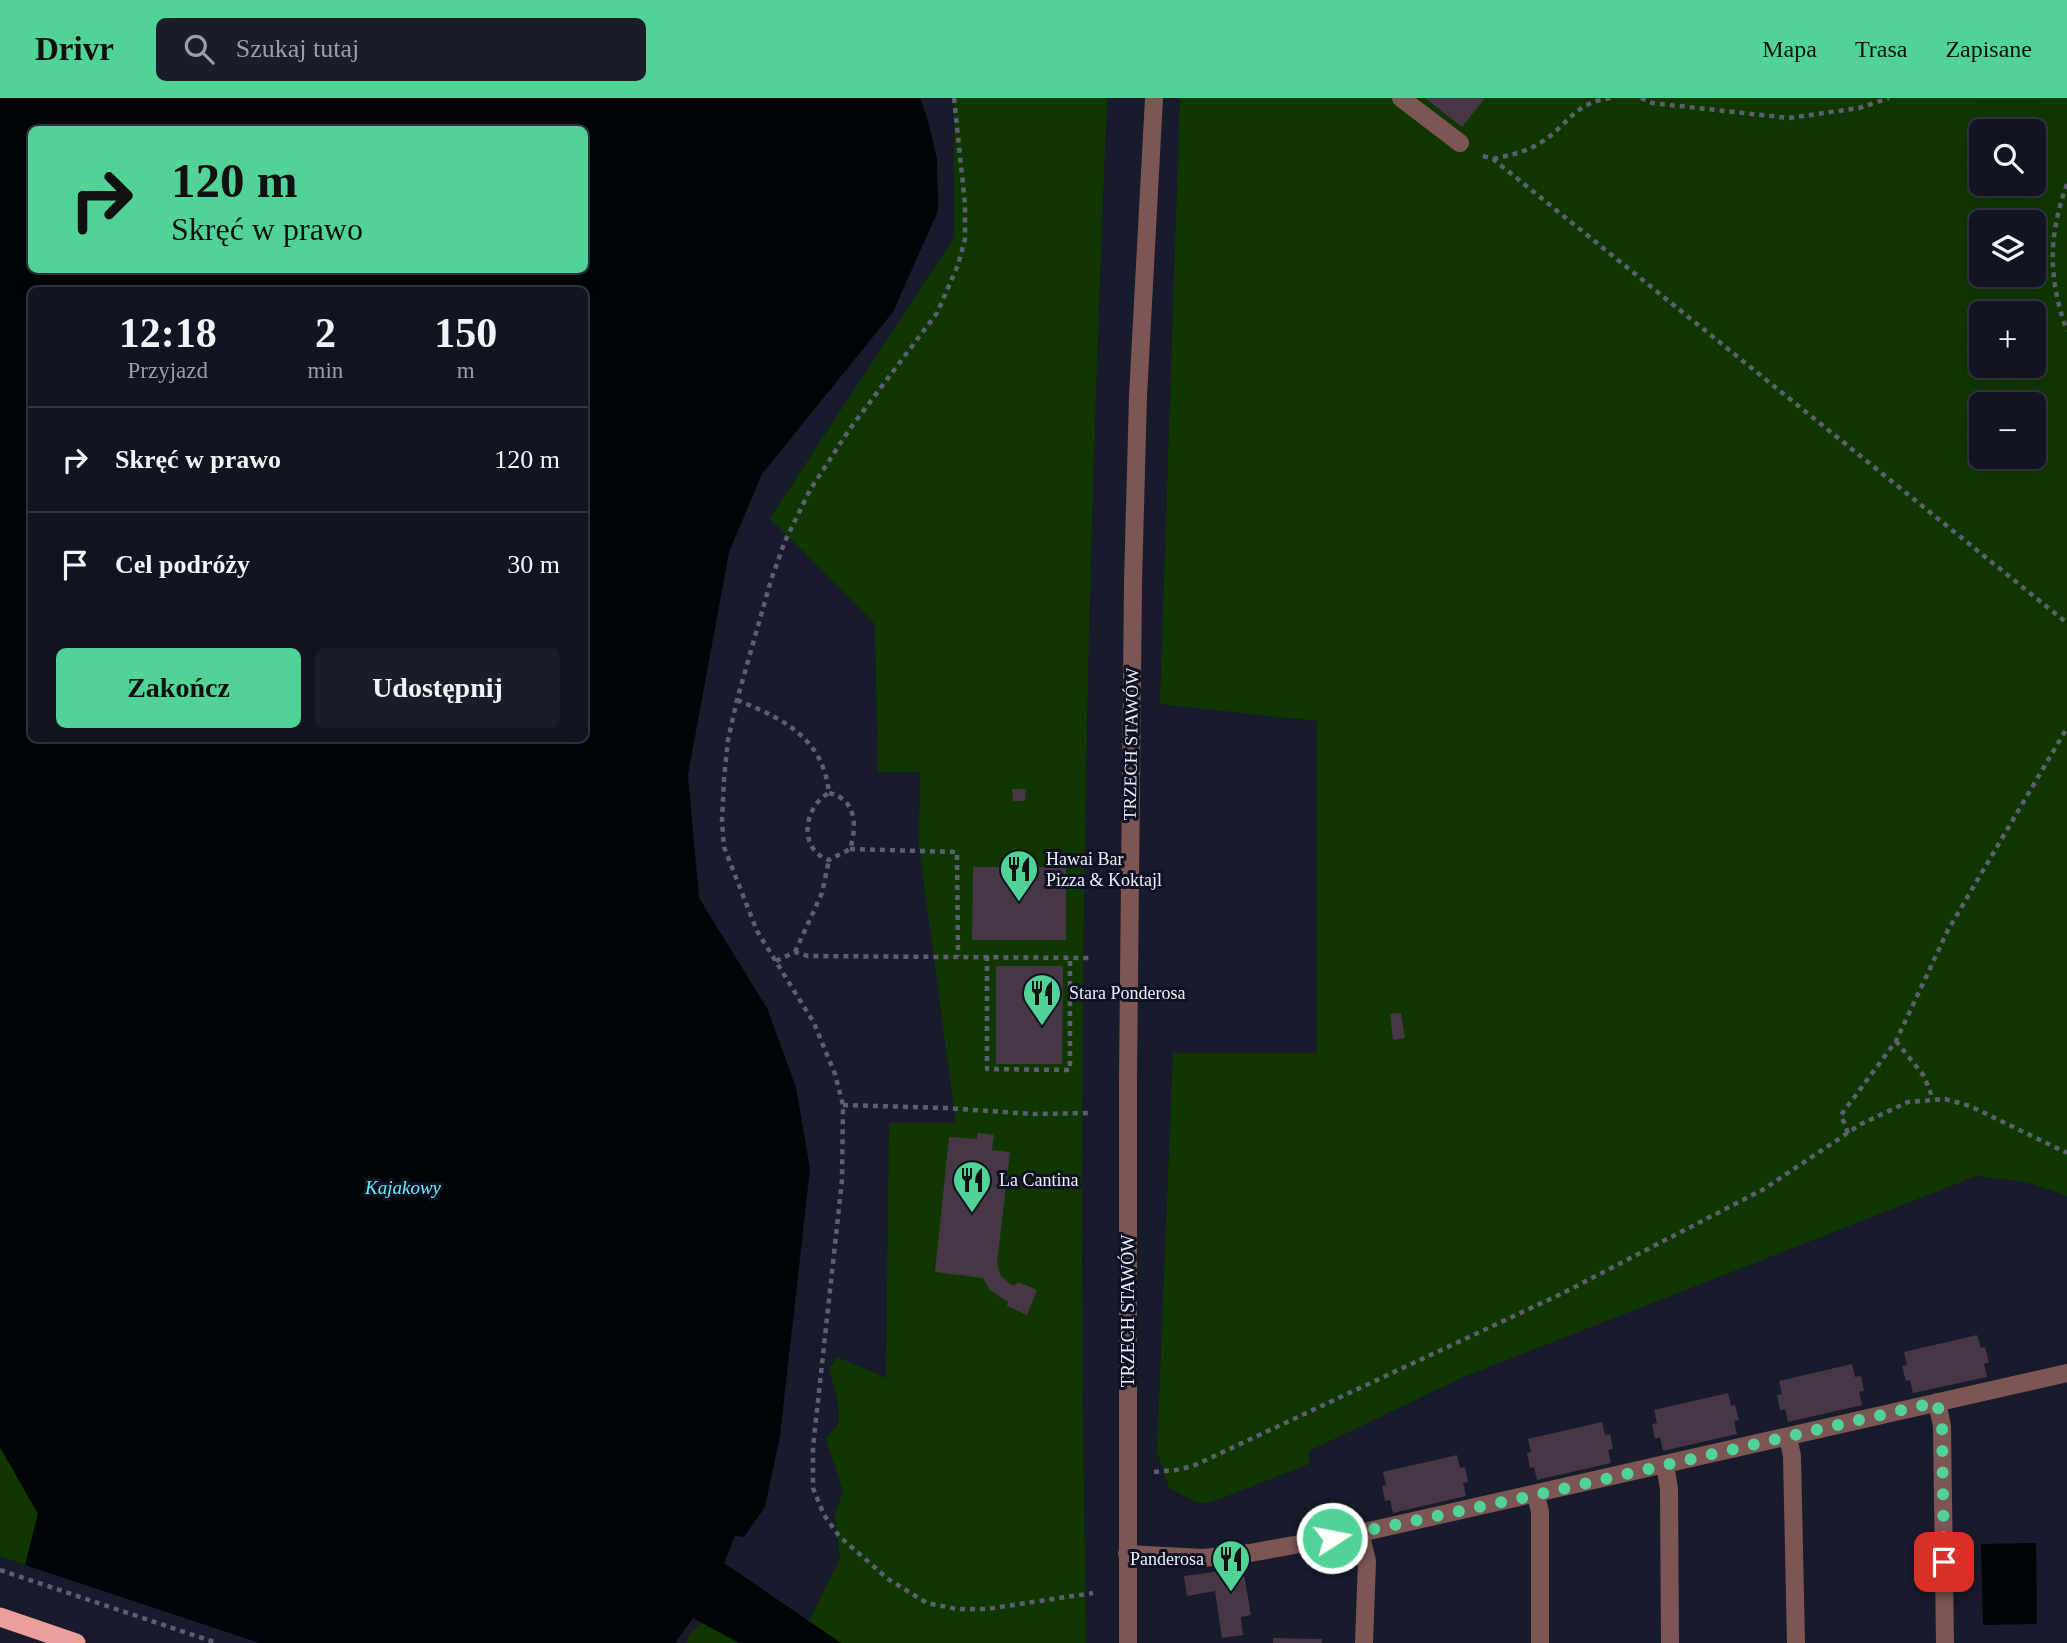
<!DOCTYPE html>
<html lang="pl">
<head>
<meta charset="utf-8">
<style>
  :root { --surface:#121421; --page:#1b1d2a; --text:#f1f3f6; --muted:#9c9ea5; --line:#31333f; --accent:#51d397 }
  body { margin:0; font-family:"Times New Roman",serif; background:var(--page); color:var(--text); height:100vh; display:flex; flex-direction:column; font-size:26px; white-space:nowrap }
  * { box-sizing:border-box; margin:0 }
  p { font-size:23px; color:var(--muted) }
  .icon { flex:none; width:38px; height:38px; fill:none; stroke:currentColor; stroke-width:2; stroke-linecap:round; stroke-linejoin:round }
  .map { position:relative; flex:1; overflow:hidden }
  .panel { position:absolute; left:28px; top:189px; width:560px; height:455px; display:flex; flex-direction:column; background:var(--surface); border-radius:10px; box-shadow:0 7px 28px #0002,0 0 0 2px var(--line) }
  .panel>* { flex:none }
  .banner { position:absolute; left:28px; top:28px; width:560px; height:147px; border-radius:10px; box-shadow:0 7px 28px #0002,0 0 0 2px var(--line); background:#51d397; color:#111; overflow:hidden }
  .buttons { position:absolute; left:1969px; top:21px; display:grid; gap:14px }
  .buttons a { display:grid; place-items:center; width:77px; height:77px; border-radius:10px; background:var(--surface); box-shadow:0 7px 28px #0002,0 0 0 2px var(--line); font-size:35px }
  .pin { position:absolute; display:grid; place-items:center; width:60px; height:60px; color:#fff; margin:-30px; border-radius:14px; box-shadow:0 4px 10px #0006 }
  .me { position:absolute; width:77px; margin:-38px; rotate:79deg; stroke-linejoin:round; filter:drop-shadow(0 0 5px #0008) }
  .turn { display:flex; align-items:center; gap:24px; height:147px; padding:0 28px; font-size:32px }
  .turn .icon { width:91px; height:91px; stroke-width:2.5 }
  .turn b { display:block; font-size:49px; line-height:60px }
  .eta { display:flex; justify-content:space-evenly; align-items:center; height:119px; text-align:center }
  .eta b { font-size:42px; font-weight:800; line-height:49px }
  .button { display:flex; gap:14px; margin-top:auto; padding:14px 28px }
  .button a { flex:1; height:80px; border-radius:10px; background:var(--accent); color:#111; font-size:28px; font-weight:800; line-height:80px; text-align:center }
  .button a+a { background:var(--page); color:var(--text) }
  ul { padding:0; list-style:none }
  li { display:flex; align-items:center; gap:21px; height:105px; padding:0 28px; border-top:2px solid var(--line) }
  li div { flex:1 }
  li b { display:block; font-size:26px }
  li em { font-style:normal }
  header { display:flex; align-items:center; gap:42px; box-sizing:border-box; height:98px; padding:0 35px; background:var(--accent); color:#111 }
  header strong { font-size:33px }
  nav { display:flex; gap:38px; margin-inline-start:auto; font-size:24px }
  .search { width:490px; height:63px; background:var(--page); display:flex; align-items:center; gap:18px; box-sizing:border-box; padding:0 24px; border-radius:10px; color:var(--muted); font-size:26px }
  .map>svg:first-child { display:block }
</style>
</head>
<body>
<header>
<strong>Drivr</strong>
<div class="search"><svg class="icon" aria-label="search" viewBox="0 0 24 24"><circle cx="10" cy="10" r="6"/><path d="M15 15l6 6"/></svg>Szukaj tutaj</div>
<nav><a>Mapa</a><a>Trasa</a><a>Zapisane</a></nav>
</header>
<div class="map">
<svg width="2067" height="1545" viewBox="0 0 2067 1545">
  <rect width="100%" height="100%" fill="#181b2c"/>
  <path fill="#113700" fill-rule="evenodd" d="M954,0H1107C1091,380 1081,761 1082,1141C1082,1276 1084,1410 1086,1545H782L811,1520L840,1460L835,1416L843,1393L826,1341L839,1325L838,1303L829,1270L837,1259L886,1280L889,1025H956L919,748L920,674H878L875,526L770,420L954,140Z
    M1180,0H2067V1098L2028,1084L1976,1078L1461,1280L1309,1353V1366L1209,1405L1196,1404L1169,1390L1157,1353L1173,955H1317V623L1160,606ZM1981,33H2034V86H1981ZM1981,124H2034V177H1981ZM1981,215H2034V268H1981ZM1981,306H2034V359H1981Z
    M0,1350L39,1416L25,1467L0,1458Z
    M713,1515L757,1545H687L690,1536Z"/>
  <path fill="#000608" fill-rule="evenodd" d="M0,0H920L927,19L937,60L938,113L893,214L762,376L729,454L688,677L699,800L767,910L796,989L810,1071L780,1338L765,1409L744,1439L735,1438L724,1465L841,1545H739L693,1520L675,1545H260L25,1467L38,1416L0,1349ZM32,32H584V172H32ZM32,192H584V640H32Z
    M2036,1445L2037,1526L1983,1527L1981,1446Z"/>
  <path fill="#473746" d="M1425,0H1485L1462,29Z
    M1012,691H1026L1025,703H1013Z
    M973,769H1066V842H972Z
    M996,868H1063L1062,966H996Z
    M1401,915L1405,940L1393,942L1390,916Z
    M977,1035L994,1037L992,1052L1010,1054L997,1165L1000,1177L1010,1186L1014,1188L1018,1184L1037,1192L1027,1217L1007,1208L1008,1204L990,1192L983,1180L935,1174L949,1039L977,1041Z
    M1977,1237L1981,1250L1985,1249L1989,1264L1984,1266L1987,1279L1913,1295L1910,1282L1906,1283L1902,1268L1907,1267L1904,1254Z
    M1852,1266L1855,1279L1861,1278L1864,1293L1859,1294L1862,1307L1788,1324L1785,1311L1780,1312L1777,1297L1782,1296L1779,1283Z
    M1728,1295L1731,1308L1735,1307L1739,1322L1734,1323L1737,1336L1663,1353L1660,1339L1655,1341L1652,1326L1657,1325L1654,1312Z
    M1602,1324L1605,1337L1610,1336L1613,1351L1608,1352L1611,1365L1537,1382L1534,1369L1530,1370L1527,1355L1531,1354L1528,1341Z
    M1457,1357L1460,1370L1465,1369L1468,1384L1463,1385L1466,1398L1393,1415L1390,1402L1385,1403L1382,1388L1386,1387L1383,1374Z
    M1243,1470L1251,1517L1241,1519L1243,1537L1222,1540L1215,1493L1187,1498L1184,1478Z
    M1273,1540L1322,1541V1545H1273Z"/>
  <g fill="none" stroke-linecap="round" stroke-linejoin="round">
    <path stroke="#5c5f6f" stroke-width="4.5" stroke-dasharray="5 5" stroke-linecap="butt" d="M954,0L965,106V141L958,167L937,215L849,332L810,392L785,443L771,482L737,602L728,642L724,681L722,723L724,749L757,833L814,925L835,976L843,1007L842,1082L813,1349V1390L824,1417L839,1438L888,1481L927,1505L957,1511H987L1093,1495
      M1641,0L1652,5L1789,20L1859,10L1889,0
      M1483,58L1493,61L2067,525
      M1493,61C1510,57 1526,54 1540,45C1570,27 1572,4 1613,0
      M2067,86C2048,139 2048,180 2067,233
      M737,602C784,621 823,640 829,695
      M829,695C857,701 857,729 850,751L829,762C798,752 803,709 829,695Z
      M850,751L957,754L958,858
      M795,854L822,795L829,762
      M987,858V971L1070,972V860
      M776,863L795,854L808,858L1092,860
      M1896,943L1924,978L1933,1001
      M843,1007L945,1010L1033,1016L1091,1015
      M1848,1035L1841,1017L1896,943L1948,832L2067,630
      M1154,1374L1176,1372L1193,1368L1561,1196L1764,1091L1861,1026L1908,1004L1945,1001L1970,1008L2067,1055
      M0,1472L217,1545"/>
    <path stroke="#7d5654" stroke-width="18" d="M1401,0L1460,45
      M1937,1304L1942,1328L1945,1545
      M1788,1339L1792,1358L1796,1545
      M1665,1366L1669,1391L1670,1545
      M1536,1397L1540,1414V1545
      M1360,1435L1367,1463L1364,1545
      M1127,1456L1203,1460L1250,1455L1360,1435L2067,1275"/>
    <path stroke="#7d5654" stroke-width="18" d="M1128,1545V982L1133,484L1138,298L1154,0"/>
    <path stroke="#ec9e9a" stroke-width="19" d="M0,1519L76,1545"/>
  </g>
  <g fill="none" stroke-linecap="round" stroke-linejoin="round">
    <path stroke="#51d397" stroke-width="12" stroke-dasharray="0 21.6" d="M1332,1440L1536,1397L1937,1304L1942,1328L1944,1464"/>
  </g>
  <defs>
    <symbol id="restaurant-pin" viewBox="-11 -11 22 30"><path d="M0 17L-7.5 6A9.5 9.5 0 1 1 7.5 6Z" fill="#51d397" stroke="#0f1222"/><path d="M-5-6h1v4h1v-4h1v4h1v-4h1v5L-1.5 .5V6h-2V.5L-5-1ZM5-6V6H3V1.5H1.5Q1.5-4 5-6Z" fill="#111"/></symbol>
  </defs>
  <g fill-rule="evenodd">
    <use href="#restaurant-pin" x="997" y="749" width="44" height="60"/>
    <use href="#restaurant-pin" x="1020" y="873" width="44" height="60"/>
    <use href="#restaurant-pin" x="950" y="1060" width="44" height="60"/>
    <use href="#restaurant-pin" x="1209" y="1439" width="44" height="60"/>
  </g>
  <g text-anchor="middle" stroke-width="6" stroke-linejoin="round" paint-order="stroke">
    <g font-size="18" fill="#edf0fc" stroke="#0f1222">
      <text transform="translate(1131 646) rotate(-89)" y="6">TRZECH STAWÓW</text>
      <text transform="translate(1128 1213) rotate(-90)" y="6">TRZECH STAWÓW</text>
    </g>
    <g font-size="18" fill="#edf0fc" stroke="#0f1222" text-anchor="start">
      <text x="1046" y="767">Hawai Bar<tspan x="1046" dy="21">Pizza &amp; Koktajl</tspan></text>
      <text x="1069" y="901">Stara Ponderosa</text>
      <text x="999" y="1088">La Cantina</text>
      <text x="1204" y="1467" text-anchor="end">Panderosa</text>
    </g>
    <g font-size="19" font-style="italic" fill="#67ecf8" stroke="#0f1222">
      <text x="403" y="1096">Kajakowy</text>
    </g>
  </g>
</svg>
<div class="buttons">
<a><svg class="icon" aria-label="search" viewBox="0 0 24 24"><circle cx="10" cy="10" r="6"/><path d="M15 15l6 6"/></svg></a>
<a><svg class="icon" aria-label="layers" viewBox="0 0 24 24"><path d="M12 4l9 5-9 5-9-5zM3 14l9 5 9-5"/></svg></a>
<a>+</a>
<a>−</a>
</div>
<div class="pin" style="left:1944px;top:1464px;background:#d93025"><svg class="icon" aria-label="arrive" viewBox="0 0 24 24"><path d="M6 21V4h12l-3 4 3 4H6"/></svg></div>
<svg class="me" style="left:1332px;top:1440px" viewBox="-20 -20 40 40"><circle r="17" fill="#51d397" stroke="#fff" stroke-width="3"/><path d="M0-11L8 9 0 5-8 9z" fill="#fff"/></svg>
<div class="banner">
<div class="turn"><svg class="icon" aria-label="right" viewBox="0 0 24 24"><path d="M7 20v-9h11M14 6l5 5-5 5"/></svg><div><b>120 m</b>Skręć w prawo</div></div>
</div>
<section class="panel">
<div class="eta">
<div><b>12:18</b><p>Przyjazd</p></div>
<div><b>2</b><p>min</p></div>
<div><b>150</b><p>m</p></div>
</div>
<ul>
<li><svg class="icon" aria-label="right" viewBox="0 0 24 24"><path d="M7 20v-9h11M14 6l5 5-5 5"/></svg><div><b>Skręć w prawo</b></div><em>120 m</em></li>
<li><svg class="icon" aria-label="arrive" viewBox="0 0 24 24"><path d="M6 21V4h12l-3 4 3 4H6"/></svg><div><b>Cel podróży</b></div><em>30 m</em></li>
</ul>
<div class="button"><a>Zakończ</a><a>Udostępnij</a></div>
</section>
</div>
</body>
</html>
